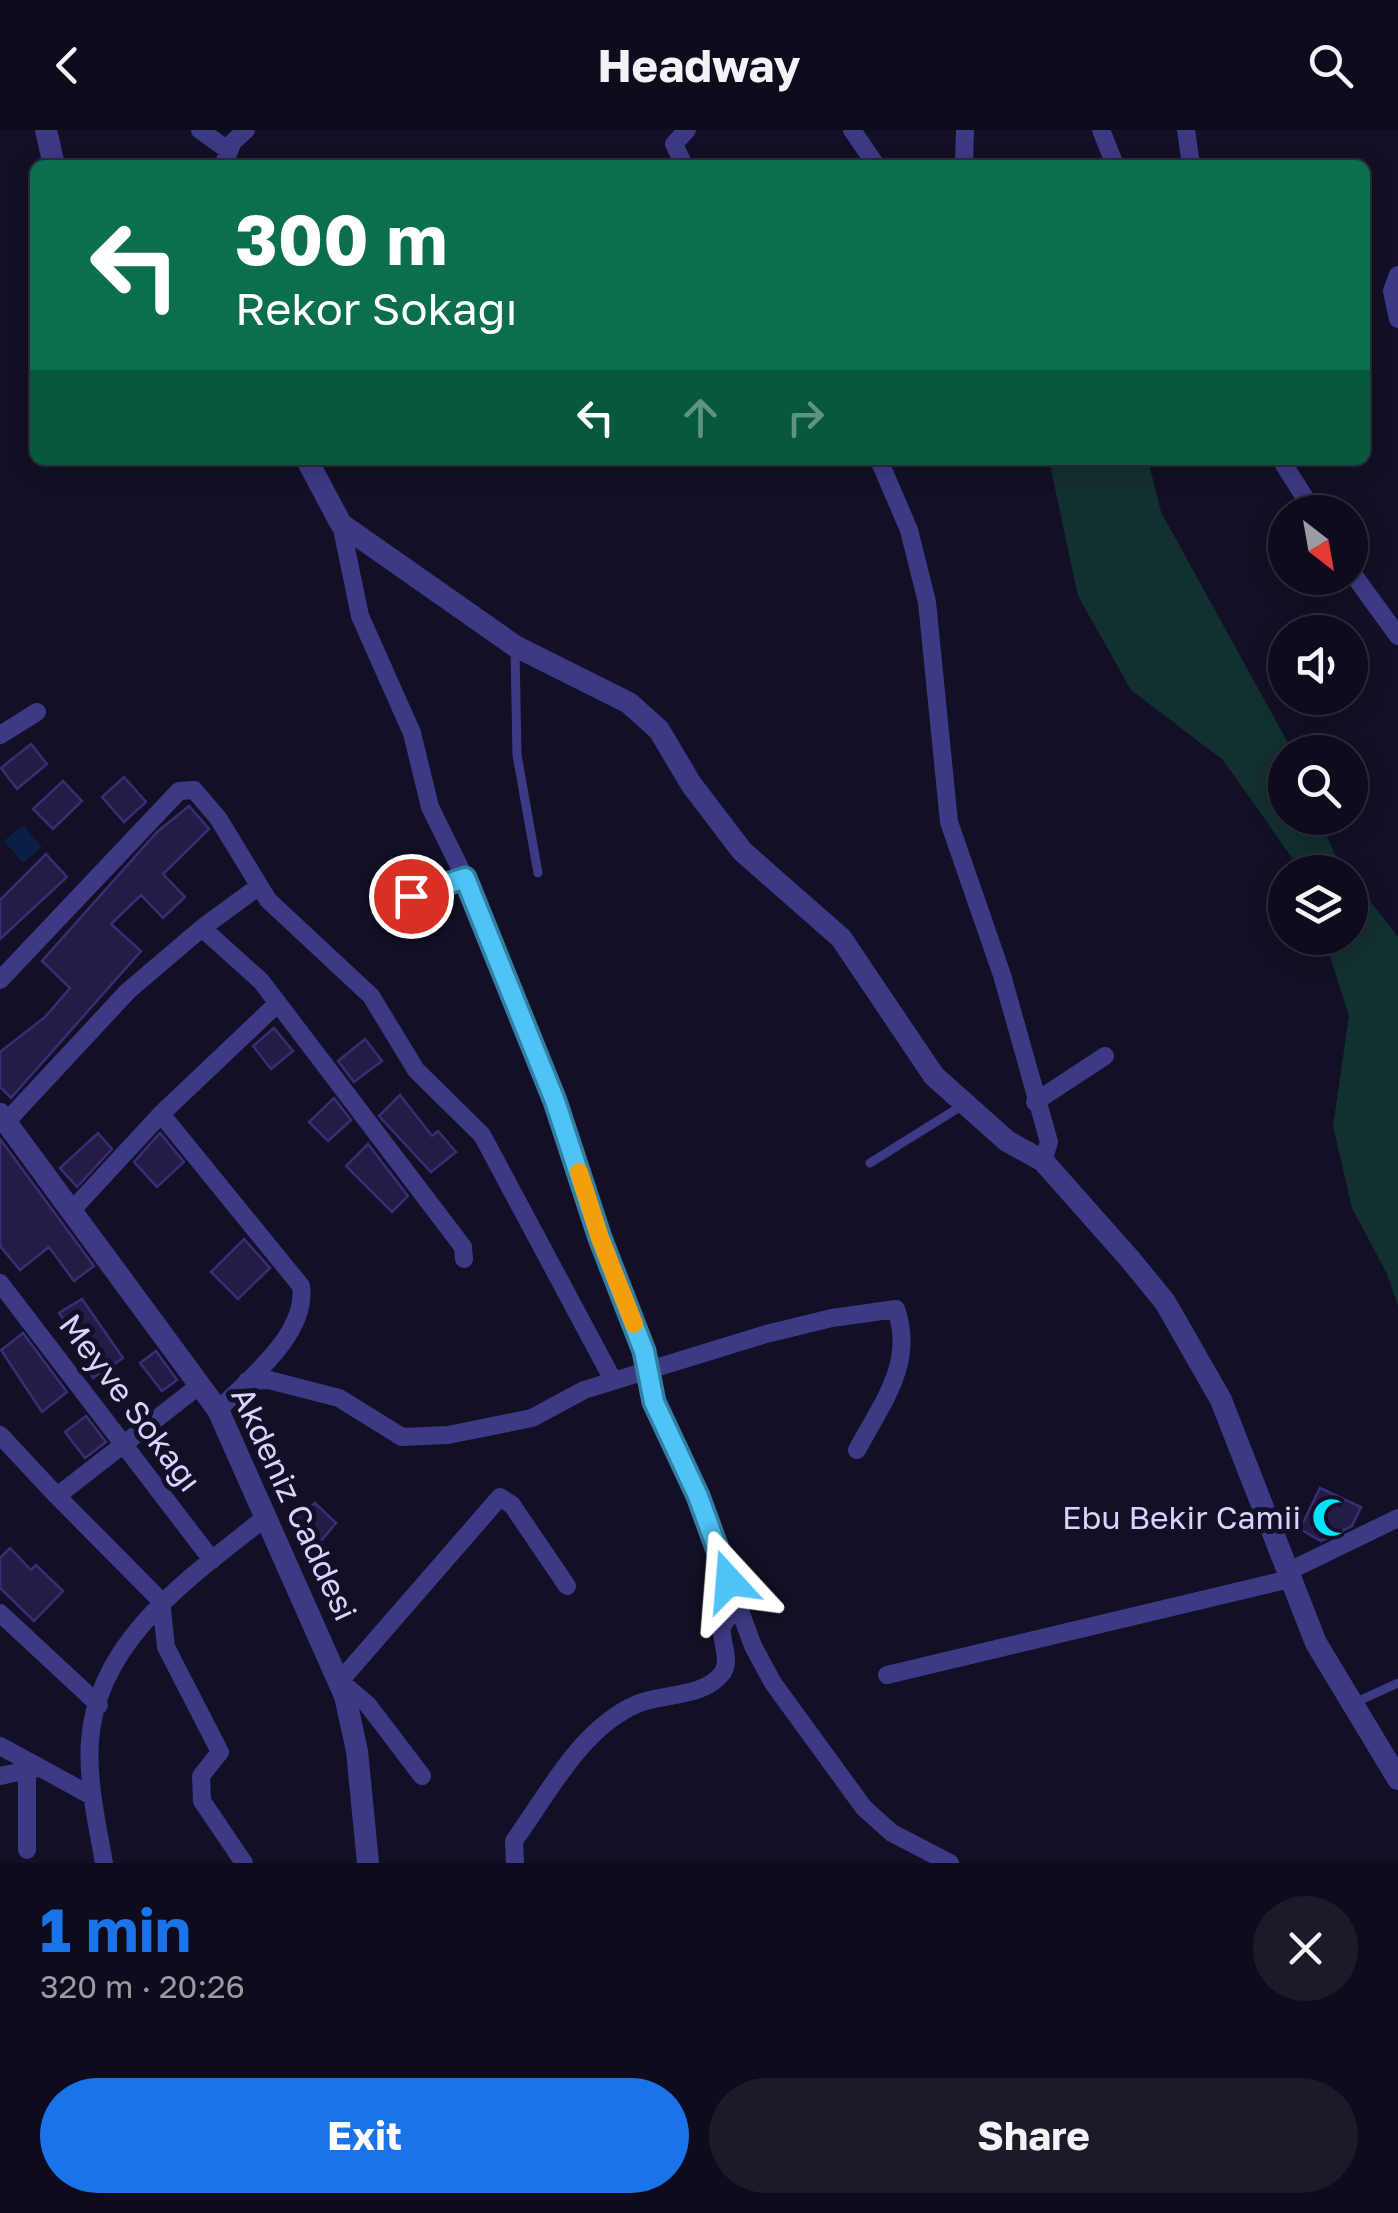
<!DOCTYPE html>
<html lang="en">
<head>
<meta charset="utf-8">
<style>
  :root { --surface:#0e0b1c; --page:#1c1929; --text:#f1f3f6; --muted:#9b9ba3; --line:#2e2b3b; --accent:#1a73e8 }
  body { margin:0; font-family:"Golos Text",sans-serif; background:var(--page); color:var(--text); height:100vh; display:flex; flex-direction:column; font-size:38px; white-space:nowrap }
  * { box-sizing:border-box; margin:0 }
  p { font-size:32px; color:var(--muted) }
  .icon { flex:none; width:55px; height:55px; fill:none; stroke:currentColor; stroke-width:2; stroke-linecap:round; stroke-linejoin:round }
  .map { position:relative; height:1733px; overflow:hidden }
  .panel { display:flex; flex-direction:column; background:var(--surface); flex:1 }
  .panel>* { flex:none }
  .hud { position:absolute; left:30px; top:30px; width:1340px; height:305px; border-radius:15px; box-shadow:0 5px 25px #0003,0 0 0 2px var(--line); background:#0b6e4f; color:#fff; overflow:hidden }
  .needle { width:65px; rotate:149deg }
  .buttons { position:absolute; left:1268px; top:365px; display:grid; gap:20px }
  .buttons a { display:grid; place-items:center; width:100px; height:100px; border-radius:50%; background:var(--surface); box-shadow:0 5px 25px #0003,0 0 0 2px var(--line); font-size:50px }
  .pin { position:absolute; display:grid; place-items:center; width:85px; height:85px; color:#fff; margin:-42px; border:5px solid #fff; border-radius:50%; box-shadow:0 2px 10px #0007 }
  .me { position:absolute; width:110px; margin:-55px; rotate:341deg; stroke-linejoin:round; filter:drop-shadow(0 0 8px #0008) }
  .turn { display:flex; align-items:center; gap:35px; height:210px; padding:0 40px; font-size:45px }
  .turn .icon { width:130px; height:130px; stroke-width:2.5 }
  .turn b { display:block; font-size:70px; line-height:85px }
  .lanes { display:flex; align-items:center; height:95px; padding:0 40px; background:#0003; justify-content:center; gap:50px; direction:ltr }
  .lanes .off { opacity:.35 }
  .round { display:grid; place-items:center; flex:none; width:105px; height:105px; border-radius:52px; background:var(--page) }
  .head { display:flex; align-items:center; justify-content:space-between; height:170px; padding:0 40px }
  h1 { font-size:60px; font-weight:700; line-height:75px; color:var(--accent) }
  .button { display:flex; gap:20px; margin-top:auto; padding:20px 40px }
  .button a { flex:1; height:115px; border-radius:60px; background:var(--accent); color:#fff; font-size:40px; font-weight:700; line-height:115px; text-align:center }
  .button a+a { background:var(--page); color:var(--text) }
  header { display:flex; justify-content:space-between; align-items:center; height:130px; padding:0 40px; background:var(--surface); font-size:45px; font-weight:700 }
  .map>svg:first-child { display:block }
</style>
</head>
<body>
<header><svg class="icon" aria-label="back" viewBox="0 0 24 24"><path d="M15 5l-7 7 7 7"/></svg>Headway<svg class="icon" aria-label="search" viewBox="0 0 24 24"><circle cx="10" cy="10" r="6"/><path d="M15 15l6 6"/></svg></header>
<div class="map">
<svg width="1398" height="1733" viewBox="0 0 1398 1733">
  <rect width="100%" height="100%" fill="#130f26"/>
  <path fill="#12302f" d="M1049,330H1148L1161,382L1293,622H1285V688H1320L1335,725L1348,742H1302L1223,630L1131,560L1078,466Z
    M1350,745L1398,807V1176L1387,1144L1352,1078L1333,996L1349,886L1324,808H1350Z"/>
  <path fill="#0a1f44" d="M23,695L42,717L23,733L4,711Z"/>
  <path fill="#241b47" stroke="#3b2d73" stroke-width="2.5" d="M31,614L47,634L17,659L1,638Z
    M124,647L146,672L124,692L102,667Z
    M63,651L82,671L53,699L33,679Z
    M189,676L209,699L163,744L185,767L163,788L141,765L111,794L141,821L11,968L0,957V922L45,887L70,858L42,831L157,702Z
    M46,724L67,747L0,809V770Z
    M274,898L293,921L271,939L253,916Z
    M365,909L382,931L354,952L338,931Z
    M400,965L432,1006L438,1001L456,1022L431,1042L379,986Z
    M334,968L351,990L328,1011L309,992Z
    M98,1003L112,1019L77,1057L60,1038Z
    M160,1003L184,1032L157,1057L134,1032Z
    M0,1009L94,1136L74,1151L49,1117L20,1140L0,1116Z
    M368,1014L408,1066L392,1082L346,1036Z
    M244,1109L270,1138L238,1169L211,1142Z
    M82,1169L123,1228L93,1248L77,1224L84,1220L59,1183Z
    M23,1203L67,1262L42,1282L1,1220Z
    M156,1221L177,1250L162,1261L140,1233Z
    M86,1286L106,1312L85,1328L65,1302Z
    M1320,1358L1361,1377L1352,1396L1321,1411L1300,1399Z
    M315,1373L336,1393L316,1417L293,1390Z
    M10,1418L31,1440L36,1435L63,1461L34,1491L0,1458V1428Z"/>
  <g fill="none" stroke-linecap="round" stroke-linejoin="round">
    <path stroke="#3d3a85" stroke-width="9" d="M515,519L517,625L538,743
      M870,1033L963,975
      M1354,1573L1398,1553"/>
    <path stroke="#3d3a85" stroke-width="18" d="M200,0L229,21
      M852,0L876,35
      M1101,0L1115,35
      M1186,0L1191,35
      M223,35L233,12L246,0
      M684,35L674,14L687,0
      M964,35L965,0
      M1398,145L1392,161L1398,189
      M879,330L909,400L927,472L949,692L1002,845L1049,1012L1043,1031
      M1281,330L1314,382
      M341,394L360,486L412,603L430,677L465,748L555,971L600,1108L645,1221L654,1272L698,1366L753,1516L773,1553L864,1678L892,1703L950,1733
      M1350,440L1398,506
      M0,605L37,582
      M411,766L465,748
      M202,798L258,757
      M0,850L179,661L194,660L218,688L268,770L371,866L416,940L482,1005L613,1250
      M1035,972L1105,926
      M161,984L301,1156C308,1203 249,1249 218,1280
      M7,991L128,861L202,798L261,851L463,1117L464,1129
      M73,1079L161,984L278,873
      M0,1153L212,1430
      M247,1251L269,1250L339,1268L402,1307L448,1305L532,1288L584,1260L766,1204L832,1188L896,1179C915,1233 882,1273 857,1320
      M0,1305L57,1366L200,1255
      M57,1366L161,1471L166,1517L220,1622L201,1646L202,1671L244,1733
      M1287,1442L1398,1388
      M0,1483L99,1575
      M887,1545L1290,1449
      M0,1616L92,1666
      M27,1641V1720
      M0,1646L34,1639
      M422,1646L368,1575L340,1551L500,1367L512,1375L567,1456
      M104,1733C97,1693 87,1651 90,1610C98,1507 194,1445 267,1386
      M515,1733L514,1711C548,1664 581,1598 637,1574C663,1563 705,1568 723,1542C731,1528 720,1511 722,1496L729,1486L740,1482"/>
    <path stroke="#3d3a85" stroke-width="22" d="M46,0L54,35
      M307,330L341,394L515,516L629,573L659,600L691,654L742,721L841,808L934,946L1007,1011L1043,1031L1129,1128L1165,1172L1221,1270L1316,1513L1398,1649
      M0,984L218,1280L345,1566L357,1621L368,1733"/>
  </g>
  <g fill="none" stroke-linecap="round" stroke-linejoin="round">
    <defs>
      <path id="route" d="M411,766L465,748L555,971L600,1108L644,1221L654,1272L698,1366L729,1451"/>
    </defs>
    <use href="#route" stroke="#337fa1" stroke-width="25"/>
    <use href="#route" stroke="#4fc3f7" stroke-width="18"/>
    <path stroke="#f59e0b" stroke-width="18" d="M579,1042L600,1108L634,1194"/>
  </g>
  <defs>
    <symbol id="mosque-bare" viewBox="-9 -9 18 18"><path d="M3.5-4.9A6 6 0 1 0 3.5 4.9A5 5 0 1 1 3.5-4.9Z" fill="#00e5ff" stroke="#130f26" stroke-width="2.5" paint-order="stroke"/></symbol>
  </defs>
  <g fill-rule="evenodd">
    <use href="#mosque-bare" x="1304" y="1360" width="55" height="55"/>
  </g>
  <g text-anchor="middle" stroke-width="10" stroke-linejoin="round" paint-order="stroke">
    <g font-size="32" fill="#d9d4ff" stroke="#130f26">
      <text transform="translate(130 1273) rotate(53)" y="11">Meyve Sokağı</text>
      <text transform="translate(294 1374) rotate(65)" y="11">Akdeniz Caddesi</text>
    </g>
    <g font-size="32" fill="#d9d4ff" stroke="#130f26" text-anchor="end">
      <text x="1301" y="1399">Ebu Bekir Camii</text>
    </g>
  </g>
</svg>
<div class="buttons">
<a><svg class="needle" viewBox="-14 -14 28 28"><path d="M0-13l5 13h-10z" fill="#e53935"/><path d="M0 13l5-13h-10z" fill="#9b9ba3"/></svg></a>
<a><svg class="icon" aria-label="sound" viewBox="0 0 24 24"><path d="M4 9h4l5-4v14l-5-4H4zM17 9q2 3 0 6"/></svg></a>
<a><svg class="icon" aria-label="search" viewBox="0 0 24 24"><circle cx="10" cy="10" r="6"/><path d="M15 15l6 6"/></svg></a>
<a><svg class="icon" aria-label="layers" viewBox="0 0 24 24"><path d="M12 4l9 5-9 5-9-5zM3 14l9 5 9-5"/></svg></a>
</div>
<div class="pin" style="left:411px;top:766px;background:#d93025"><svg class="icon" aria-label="arrive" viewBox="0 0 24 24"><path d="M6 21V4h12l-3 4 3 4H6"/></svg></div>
<svg class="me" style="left:729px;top:1451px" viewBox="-20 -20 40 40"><path d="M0-17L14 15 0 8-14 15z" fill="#4fc3f7" stroke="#fff" stroke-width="4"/></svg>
<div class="hud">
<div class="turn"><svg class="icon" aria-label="left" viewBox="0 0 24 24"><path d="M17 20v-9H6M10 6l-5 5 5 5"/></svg><div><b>300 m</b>Rekor Sokağı</div></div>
<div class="lanes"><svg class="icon" aria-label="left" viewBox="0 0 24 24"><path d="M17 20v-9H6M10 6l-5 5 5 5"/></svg><svg class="icon off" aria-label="ahead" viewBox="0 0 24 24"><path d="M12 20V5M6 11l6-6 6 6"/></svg><svg class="icon off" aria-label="right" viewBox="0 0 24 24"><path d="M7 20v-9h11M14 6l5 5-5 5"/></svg></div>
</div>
</div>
<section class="panel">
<div class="head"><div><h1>1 min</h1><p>320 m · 20:26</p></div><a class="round"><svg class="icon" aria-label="close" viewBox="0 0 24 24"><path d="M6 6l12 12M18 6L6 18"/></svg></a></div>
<div class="button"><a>Exit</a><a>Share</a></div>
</section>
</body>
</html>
